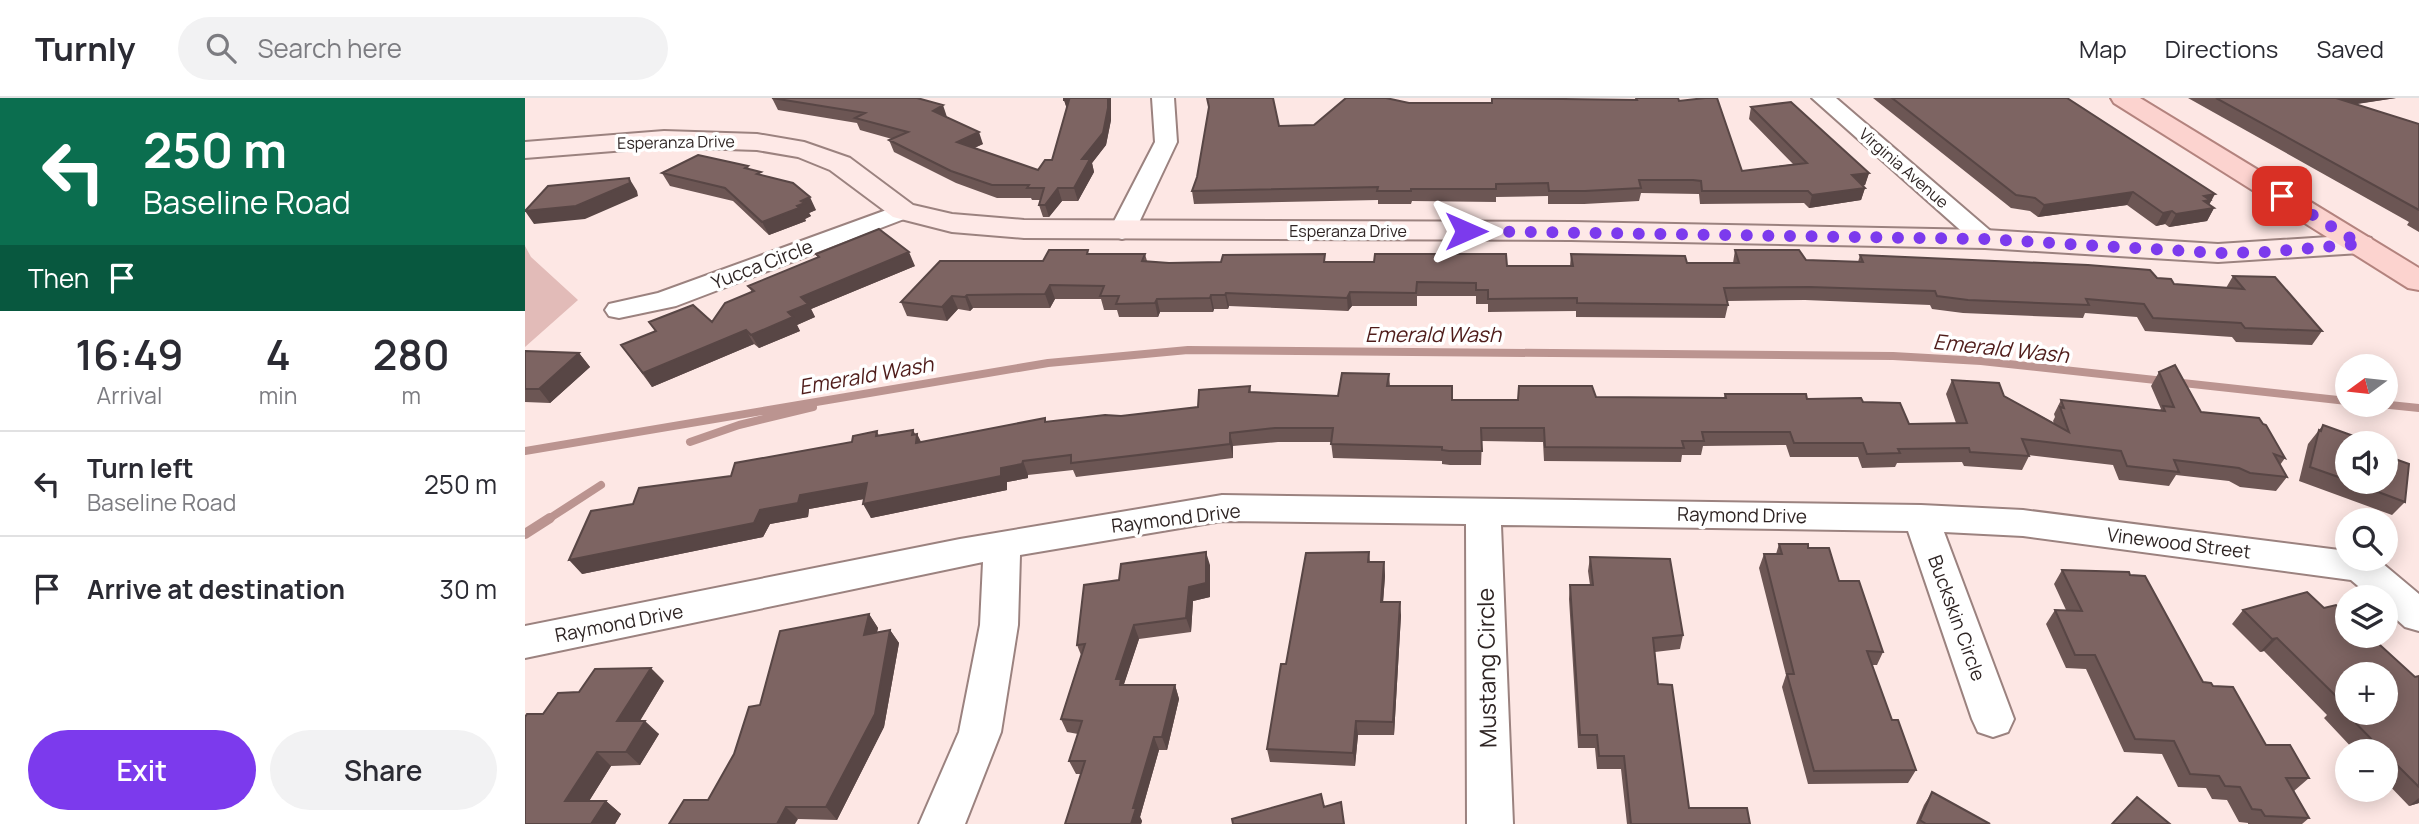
<!DOCTYPE html>
<html lang="en">
<head>
<meta charset="utf-8">
<style>
  :root { --surface:#fff; --page:#f2f2f3; --text:#2b2b33; --muted:#7c7c81; --line:#e1e1e2; --accent:#7c3aed }
  body { margin:0; font-family:Manrope,sans-serif; background:var(--page); color:var(--text); height:100vh; display:flex; flex-direction:column; font-size:26px; white-space:nowrap }
  * { box-sizing:border-box; margin:0 }
  p { font-size:23px; color:var(--muted) }
  .icon { flex:none; width:38px; height:38px; fill:none; stroke:currentColor; stroke-width:2; stroke-linecap:round; stroke-linejoin:round }
  .map { position:relative; flex:1; overflow:hidden }
  .drawer { display:flex; flex-direction:column; background:var(--surface); width:525px }
  .drawer>* { flex:none }
  .banner { background:#0b6e4f; color:#fff; overflow:hidden }
  .needle { width:46px; rotate:255deg }
  .tools { position:absolute; left:1810px; top:256px; display:grid; gap:14px }
  .tools a { display:grid; place-items:center; width:63px; height:63px; border-radius:50%; background:var(--surface); box-shadow:0 4px 18px #0003; font-size:35px }
  .pin { position:absolute; display:grid; place-items:center; width:60px; height:60px; color:#fff; margin:-30px; border-radius:14px; box-shadow:0 4px 10px #0006 }
  .me { position:absolute; width:77px; margin:-38px; rotate:90deg; stroke-linejoin:round; filter:drop-shadow(0 0 5px #0008) }
  .turn { display:flex; align-items:center; gap:24px; height:147px; padding:0 28px; font-size:32px }
  .turn .icon { width:91px; height:91px; stroke-width:2.5 }
  .turn b { display:block; font-size:49px; line-height:60px }
  .then { display:flex; align-items:center; height:66px; padding:0 28px; background:#0003; gap:14px; font-size:26px }
  .eta { display:flex; justify-content:space-evenly; align-items:center; height:119px; text-align:center }
  .eta b { font-size:42px; font-weight:600; line-height:49px }
  .primary-button { display:flex; gap:14px; margin-top:auto; padding:14px 28px }
  .primary-button a { flex:1; height:80px; border-radius:42px; background:var(--accent); color:#fff; font-size:28px; font-weight:600; line-height:80px; text-align:center }
  .primary-button a+a { background:var(--page); color:var(--text) }
  ul { padding:0; list-style:none }
  li { display:flex; align-items:center; gap:21px; height:105px; padding:0 28px; border-top:2px solid var(--line) }
  li div { flex:1 }
  li b { display:block; font-size:26px }
  li em { font-style:normal }
  header { display:flex; align-items:center; gap:42px; box-sizing:border-box; height:98px; padding:0 35px; background:var(--surface); border-bottom:2px solid var(--line) }
  header strong { font-size:33px }
  nav { display:flex; gap:38px; margin-inline-start:auto; font-size:24px }
  .search { width:490px; height:63px; background:var(--page); display:flex; align-items:center; gap:18px; box-sizing:border-box; padding:0 24px; border-radius:38px; color:var(--muted); font-size:26px }
  main { display:flex; flex:1; min-height:0 }
  .map>svg:first-child { display:block }
</style>
</head>
<body>
<header>
<strong>Turnly</strong>
<div class="search"><svg class="icon" aria-label="search" viewBox="0 0 24 24"><circle cx="10" cy="10" r="6"/><path d="M15 15l6 6"/></svg>Search here</div>
<nav><a>Map</a><a>Directions</a><a>Saved</a></nav>
</header>
<main>
<section class="drawer">
<div class="banner">
<div class="turn"><svg class="icon" aria-label="left" viewBox="0 0 24 24"><path d="M17 20v-9H6M10 6l-5 5 5 5"/></svg><div><b>250 m</b>Baseline Road</div></div>
<div class="then">Then<svg class="icon" aria-label="arrive" viewBox="0 0 24 24"><path d="M6 21V4h12l-3 4 3 4H6"/></svg></div>
</div>
<div class="eta">
<div><b>16:49</b><p>Arrival</p></div>
<div><b>4</b><p>min</p></div>
<div><b>280</b><p>m</p></div>
</div>
<ul>
<li><svg class="icon" aria-label="left" viewBox="0 0 24 24"><path d="M17 20v-9H6M10 6l-5 5 5 5"/></svg><div><b>Turn left</b><p>Baseline Road</p></div><em>250 m</em></li>
<li><svg class="icon" aria-label="arrive" viewBox="0 0 24 24"><path d="M6 21V4h12l-3 4 3 4H6"/></svg><div><b>Arrive at destination</b></div><em>30 m</em></li>
</ul>
<div class="primary-button"><a>Exit</a><a>Share</a></div>
</section>
<div class="map">
<svg width="1894" height="726" viewBox="0 0 1894 726">
  <rect width="100%" height="100%" fill="#fde7e4"/>
  <path fill="#e2bbb8" d="M0,148L6,159L53,202L0,249Z"/>
  <g fill="none" stroke-linecap="round" stroke-linejoin="round">
    <path stroke="#bb9490" stroke-width="8" d="M1855,306L1894,310
      M165,344L214,327L288,309
      M0,353L523,265L663,252L1368,258L1456,263L1822,303
      M22,422L76,387"/>
    <path stroke="#bb9490" stroke-width="10" d="M0,436L25,420"/>
    <defs>
      <path id="minor" d="M627,0H649L652,44L610,133L606,138L597,141L588,138L584,133L630,44Z
        M1287,0H1311L1469,136L1473,141L1469,146L1460,149L1451,146Z
        M378,106L387,108L390,113L387,118L151,208L94,220L84,218L80,212L84,206L133,195Z
        M697,397L1396,407L1498,412L1822,453V460H1851L1894,496V533L1880,529L1860,511V499H1846L1826,482L1498,438L1419,434L1489,621L1483,634L1468,639L1453,634L1447,621L1383,433L976,427L988,726H942L941,426L697,423L495,457L493,527L476,634L440,726H394L434,634L455,527L458,464L0,560V528L435,441Z"/>
      <path id="secondary" d="M139,33L232,36L279,44L325,60L388,107L427,116L499,122L1046,124L1460,132L1693,146L1835,137L1846,140L1850,146L1846,152L1835,155L1693,164L1460,150L1046,142L499,140L427,134L368,119L305,72L273,59L232,52L139,49L0,60V44Z"/>
      <path id="primary" d="M1586,0H1615L1894,170V192L1883,190L1589,5Z"/>
    </defs>
    <use href="#minor" stroke="#9b827f" stroke-width="4"/>
    <use href="#secondary" stroke="#9b827f" stroke-width="4"/>
    <use href="#primary" stroke="#b3837e" stroke-width="4"/>
    <use href="#minor" fill="#fff" fill-rule="evenodd"/>
    <use href="#secondary" fill="#fee9e7" fill-rule="evenodd"/>
    <use href="#primary" fill="#fcd3cf" fill-rule="evenodd"/>
  </g>
  <path fill="#6c5654" d="M247,0L422,19L458,46L449,50L513,72L527,62L542,11L539,2L586,22L581,47L567,65L569,74L553,103H537L524,119H518L514,107L515,102H507L506,100H472L431,85L369,54L364,42L367,41L335,32L332,25L253,12Z
    M1111,0L1154,3L1217,73L1268,66L1224,21L1226,9L1344,75L1340,87L1338,88L1340,90L1336,102L1284,110L1279,105L1175,106L1174,96L1116,95L1114,103L1059,106H1023V98L971,99V104L887,103L886,106H853V102L669,106L667,93L754,28L789,27L884,5H967L1111,2Z
    M1348,0H1542L1689,110L1682,123L1644,129L1640,126L1631,128L1602,107L1513,119L1505,113L1486,110Z
    M1663,0H1871L1830,6L1894,26V134L1882,127L1884,124Z
    M223,68L224,71L237,77L291,112L284,115L286,118L280,121L281,123L244,137L208,103L145,88L137,75Z
    M1210,152L1281,162L1333,164L1335,157L1632,180L1649,186L1701,190L1708,178L1797,233L1787,247L1711,244L1707,239L1620,233L1612,219L1560,215L1558,220L1438,215L1407,211L1405,207L1280,202L1202,203L1203,207L1200,220L1051,219V213L963,214V206H951V198H892V208H827L823,213L704,208L703,211H689L688,214H635L633,219H594L592,212H579L576,201H530L525,210H448L445,213L433,211L422,223L382,218L376,204L518,163L565,156H620L622,163L644,165L801,164L1045,168L1046,156L1162,165H1208Z
    M291,156L390,168L286,211L290,219L272,227L275,233L234,250L229,246L127,289L96,247L130,233L124,224H187L227,194L223,188L293,160Z
    M0,253L54,255L65,269L25,305L0,304Z
    M1634,274L1676,314L1760,360L1755,367L1762,379L1751,393L1715,389L1704,383L1651,377L1644,388L1594,382L1588,367L1503,357L1504,358L1497,372L1439,368L1437,364L1372,365L1370,369L1337,370L1333,359H1265L1261,347L1178,348L1176,357H1157L1156,364L1019,363L1018,344L957,343L956,367H925L917,366V363L808,360L806,344H753L708,348V360L551,379L548,372L503,377V380L482,384V392L346,420L339,401L284,411L283,419L245,426L238,439L57,476L108,406L327,344L352,333L354,338L388,332L390,336H392L396,344L522,324L596,318L673,309L725,288L726,295L813,298L864,276L865,288L927,302H993L1071,299L1199,300L1200,296L1338,304L1384,326L1431,325L1421,296L1427,282L1479,298L1529,325L1528,323L1530,319L1529,316L1536,302L1634,313L1636,311L1626,288Z
    M1798,327L1822,345V383H1860L1870,361L1880,404L1867,417L1774,383L1783,346Z
    M1254,446L1283,450L1314,483L1358,554L1352,567H1347L1367,622L1391,672L1383,685L1283,686L1257,589L1261,577L1234,470L1239,456H1251Z
    M844,454L845,464H859L860,478L858,504L876,517L869,637H833L830,668L745,664L742,651L761,566Z
    M1065,459L1158,537L1155,551L1130,554L1133,586L1164,710L1225,726H1102L1096,671H1072L1070,650H1053L1044,501L1045,487H1065L1063,473Z
    M685,467V499L668,503L666,534L614,541L599,586L650,587L654,601L642,652H634L615,719L617,723L616,726H540L556,676H551L544,663L553,636L542,634L536,621L556,557L552,547L594,482Z
    M1537,472L1678,584L1688,588L1741,647L1784,680L1769,693L1784,720L1777,726H1723V725L1714,724L1702,702L1687,701L1681,690L1653,689L1637,656L1599,654L1561,571L1541,570L1521,526L1530,512H1541L1529,486Z
    M1799,510L1890,579L1894,578V705L1884,708L1860,683V653H1830L1799,620L1802,617L1739,553L1735,554L1707,526L1718,512Z
    M344,516L353,530L352,534L365,532L374,545L359,629L312,722L273,721L183,702L209,656Z
    M139,583L115,623L134,636L115,667L86,668L64,703H81L96,716L90,726H0L18,616L54,594Z
    M1407,694L1465,726H1391L1399,707Z"/>
  <path fill="#584645" d="M583,0H586V22L581,47L567,65L569,74L553,103L549,90L557,61Z
    M1806,0H1871L1800,11Z
    M539,2H544L543,14Z
    M418,7L422,19L408,13Z
    M454,34L458,46L436,56L432,44Z
    M1344,75L1340,87L1323,90L1327,77Z
    M104,80L112,93L113,98L60,121L9,126L0,113Z
    M533,90L537,103L524,119L520,107Z
    M1340,90L1336,102L1284,110L1287,97Z
    M1608,94L1602,107L1513,119L1519,107Z
    M1690,96L1683,109L1689,110L1682,123L1644,129L1651,116L1679,98Z
    M285,99L291,112L284,115L286,118L280,121L281,123L244,137L237,124L272,108L276,103Z
    M1647,113L1640,126L1631,128L1638,115Z
    M384,154L390,168L286,211L290,219L272,227L275,233L234,250L226,237L276,199Z
    M525,187L530,201L525,210L520,196Z
    M825,194L827,208L823,213L822,200Z
    M701,195L704,208L703,211L700,197Z
    M442,197L448,210L445,213L440,199Z
    M686,197L689,211L688,214L685,200Z
    M427,198L433,211L422,223L417,209Z
    M632,201L635,214L633,219L630,205Z
    M221,232L229,246L127,289L118,275Z
    M54,255L65,269L25,305L14,291Z
    M388,332L391,339L392,336L399,350L398,359L387,337Z
    M705,335L708,348V360L705,346Z
    M498,363L503,377V380L482,384V392L346,420L338,406L476,370Z
    M342,385L350,399L284,411L283,419L245,426L238,439L57,476L44,462L235,412L275,397Z
    M681,454L685,467V499L668,503L666,534L661,520L664,489Z
    M859,464L860,478L857,518L856,504Z
    M875,504L876,517L869,637L868,624Z
    M344,516L353,530L348,551L339,537Z
    M609,527L614,541L599,586L602,594L600,601L591,581Z
    M365,532L374,545L359,629L312,722L301,709Z
    M1752,540L1739,553L1735,554L1747,541Z
    M126,570L139,583L106,637L92,623Z
    M650,587L654,601L642,652L637,639Z
    M120,623L134,636L115,667L101,654Z
    M831,623L833,637L830,668L828,655Z
    M629,639L634,652L615,719L617,723L616,726H606L608,710Z
    M72,654L86,668L56,716L40,703Z
    M1894,700V705L1884,708Z
    M81,703L96,716L90,726H66Z
    M261,709L273,721L270,726H252Z"/>
  <path fill="#7d6462" stroke="#584645" stroke-width="2" fill-rule="evenodd" d="M247,0H392L418,7L408,13L454,34L432,44L513,72L520,62H527L544,2H539V0H583V10L578,35L557,61H565L549,90H533L520,107H514L519,90H502L504,87H467L426,73L364,42L383,34L330,20L340,15Z
    M682,0H748L754,28L789,27L821,0H861L884,5H967V0L1112,2L1111,0H1153L1154,3L1180,0H1192L1217,73L1282,65L1226,9L1266,4L1344,75L1327,77L1340,90L1287,97L1283,93H1177L1176,83L1168,82H1114L1116,90L1060,93H1024L1023,85L971,86V91H886V93H852L853,89L667,93L672,79L684,9Z
    M1367,0H1542L1690,96L1679,98L1685,102L1679,103L1689,110L1651,116L1647,113L1638,115L1608,94L1519,107L1510,100L1491,97Z
    M1691,0H1811L1894,26V112Z
    M173,57L223,68L220,70L236,74L232,76L268,85L285,99L276,103L280,105L272,108L274,110L237,124L200,90L137,75Z
    M104,80L105,85L51,108L0,113L23,88Z
    M354,131L384,154L276,199L283,206L263,214L268,219L226,237L221,232L118,275L96,247L131,233L124,224L168,207L187,224L200,205L229,193L223,188L294,159L291,156Z
    M524,152H563L562,156H620L617,163L644,165L696,164L698,157L800,156L799,164H849L850,156H981L982,168H1048L1046,156L1160,158L1162,165H1214L1210,152H1274L1281,162L1338,164L1335,157L1563,167L1625,172L1632,180L1646,181L1649,186L1719,191L1708,178L1750,179L1797,233L1720,230L1716,225L1628,220L1619,206L1561,201L1564,207L1443,202L1412,198L1410,193L1284,189L1199,190L1203,207L1052,205V200L963,201V192H951V185L892,184L891,195L825,194L822,200L701,195L700,197H686L685,200L632,201L630,205L591,206L594,198H575L579,188L525,187L520,196L442,197L440,199L427,198L417,209L376,204L415,163H518Z
    M0,253L54,255L14,291H0Z
    M1650,267L1676,314L1734,320L1738,326L1741,327L1760,360L1749,356L1762,379L1725,375L1714,370L1649,362L1654,374L1602,368L1596,353L1497,341L1504,358L1445,354L1444,350L1373,351L1375,355L1342,356L1338,345H1269L1265,334H1177L1179,343H1157L1159,350L1020,349L1019,330H956L957,353H924L917,352V349L806,346L808,330H750L705,335V346L546,365V357L498,363L497,366L476,370V378L338,406L342,385L275,397L273,405L235,412L229,425L44,462L66,413L108,406L114,390L206,378L210,365L327,344L328,338L352,333L351,338L388,332L387,337L392,336L391,345L520,320V324L580,317L596,318L673,309L674,292L725,288L724,294L813,298L817,275L864,276L862,288H927V302H993L994,288H1067L1071,299L1201,300L1200,296H1281L1282,301L1336,300L1338,304L1375,305L1384,326L1442,325L1427,282L1474,285L1479,298L1544,334L1535,309L1539,310L1536,302L1640,313L1638,308L1649,309L1634,274Z
    M1798,327L1848,345H1822V382L1785,369L1794,332L1796,333Z
    M1860,349L1869,352L1870,361L1884,366L1880,404L1824,383H1860Z
    M1254,446H1283V450H1304L1314,483H1334L1358,554L1342,553L1367,622H1373L1391,672L1289,673L1262,576H1269L1239,456H1257Z
    M681,454V485L664,489L661,520L609,527L591,581H596L595,587H650L637,639H629L608,710H611L606,726H540L560,663H544L557,623L536,621L560,546L552,547L559,487L594,482L596,466Z
    M844,454L843,464H859L856,504H875L868,624L831,623L828,655L742,651L756,566H761L781,455Z
    M1065,459L1145,461L1158,537L1128,540L1133,586L1147,587L1164,710H1222L1225,726H1106L1099,658H1074L1072,637H1055L1045,487H1068Z
    M1537,472L1604,474L1605,477L1620,478L1678,584L1686,585L1688,588L1708,589L1741,647H1765L1784,680H1761L1784,720L1740,718L1736,712L1727,711L1715,689L1700,688L1694,678L1665,676L1649,643L1610,641L1570,557H1550L1530,512L1557,513Z
    M1782,494L1799,510L1811,507L1822,516V537H1844L1890,579L1894,578V689L1860,655V653H1858L1813,607L1818,605L1752,540L1747,541L1718,512ZM1822,576H1860V614H1822Z
    M344,516L339,537L365,532L350,616L301,709H261L252,726H144L159,702H183L209,656L224,609L235,607L255,533Z
    M126,570L92,623H120L101,654H72L40,703H81L66,726H0V619L2,616H18L33,595L54,594L70,571Z
    M1407,694L1465,726H1401L1395,722Z
    M796,696L799,709L816,704L819,726H708L707,721Z
    M1612,699L1645,726H1587Z"/>
  <g fill="none" stroke-linecap="round" stroke-linejoin="round">
    <path stroke="#7c3aed" stroke-width="12" stroke-dasharray="0 21.6" d="M941,133L1460,141L1693,155L1741,154L1835,146L1757,98"/>
  </g>
  <g text-anchor="middle" stroke-width="7" stroke-linejoin="round" paint-order="stroke">
    <g font-size="16" fill="#2f2524" stroke="#fff">
      <text transform="translate(151 44) rotate(-1)" y="6">Esperanza Drive</text>
      <text transform="translate(1379 70) rotate(41)" y="6">Virginia Avenue</text>
      <text x="823" y="139">Esperanza Drive</text>
    </g>
    <g font-size="19" fill="#2f2524" stroke="#fff">
      <text transform="translate(237 166) rotate(-21)" y="7">Yucca Circle</text>
      <text transform="translate(1217 417) rotate(1)" y="7">Raymond Drive</text>
      <text transform="translate(651 420) rotate(-7)" y="7">Raymond Drive</text>
      <text transform="translate(1654 445) rotate(7)" y="7">Vinewood Street</text>
      <text transform="translate(1432 520) rotate(70)" y="7">Buckskin Circle</text>
      <text transform="translate(94 525) rotate(-11)" y="7">Raymond Drive</text>
    </g>
    <g font-size="21" font-style="italic" fill="#4f1c1a" stroke="#fff">
      <text x="908" y="244">Emerald Wash</text>
      <text transform="translate(1476 251) rotate(6)" y="7">Emerald Wash</text>
      <text transform="translate(341 278) rotate(-10)" y="7">Emerald Wash</text>
    </g>
    <g font-size="23" fill="#2f2524" stroke="#fff">
      <text transform="translate(962 570) rotate(-91)" y="8">Mustang Circle</text>
    </g>
  </g>
</svg>
<div class="tools">
<a><svg class="needle" viewBox="-14 -14 28 28"><path d="M0-13l5 13h-10z" fill="#e53935"/><path d="M0 13l5-13h-10z" fill="#7c7c81"/></svg></a>
<a><svg class="icon" aria-label="sound" viewBox="0 0 24 24"><path d="M4 9h4l5-4v14l-5-4H4zM17 9q2 3 0 6"/></svg></a>
<a><svg class="icon" aria-label="search" viewBox="0 0 24 24"><circle cx="10" cy="10" r="6"/><path d="M15 15l6 6"/></svg></a>
<a><svg class="icon" aria-label="layers" viewBox="0 0 24 24"><path d="M12 4l9 5-9 5-9-5zM3 14l9 5 9-5"/></svg></a>
<a>+</a>
<a>−</a>
</div>
<div class="pin" style="left:1757px;top:98px;background:#d93025"><svg class="icon" aria-label="arrive" viewBox="0 0 24 24"><path d="M6 21V4h12l-3 4 3 4H6"/></svg></div>
<svg class="me" style="left:941px;top:133px" viewBox="-20 -20 40 40"><path d="M0-17L14 15 0 8-14 15z" fill="#7c3aed" stroke="#fff" stroke-width="4"/></svg>
</div>
</main>
</body>
</html>
